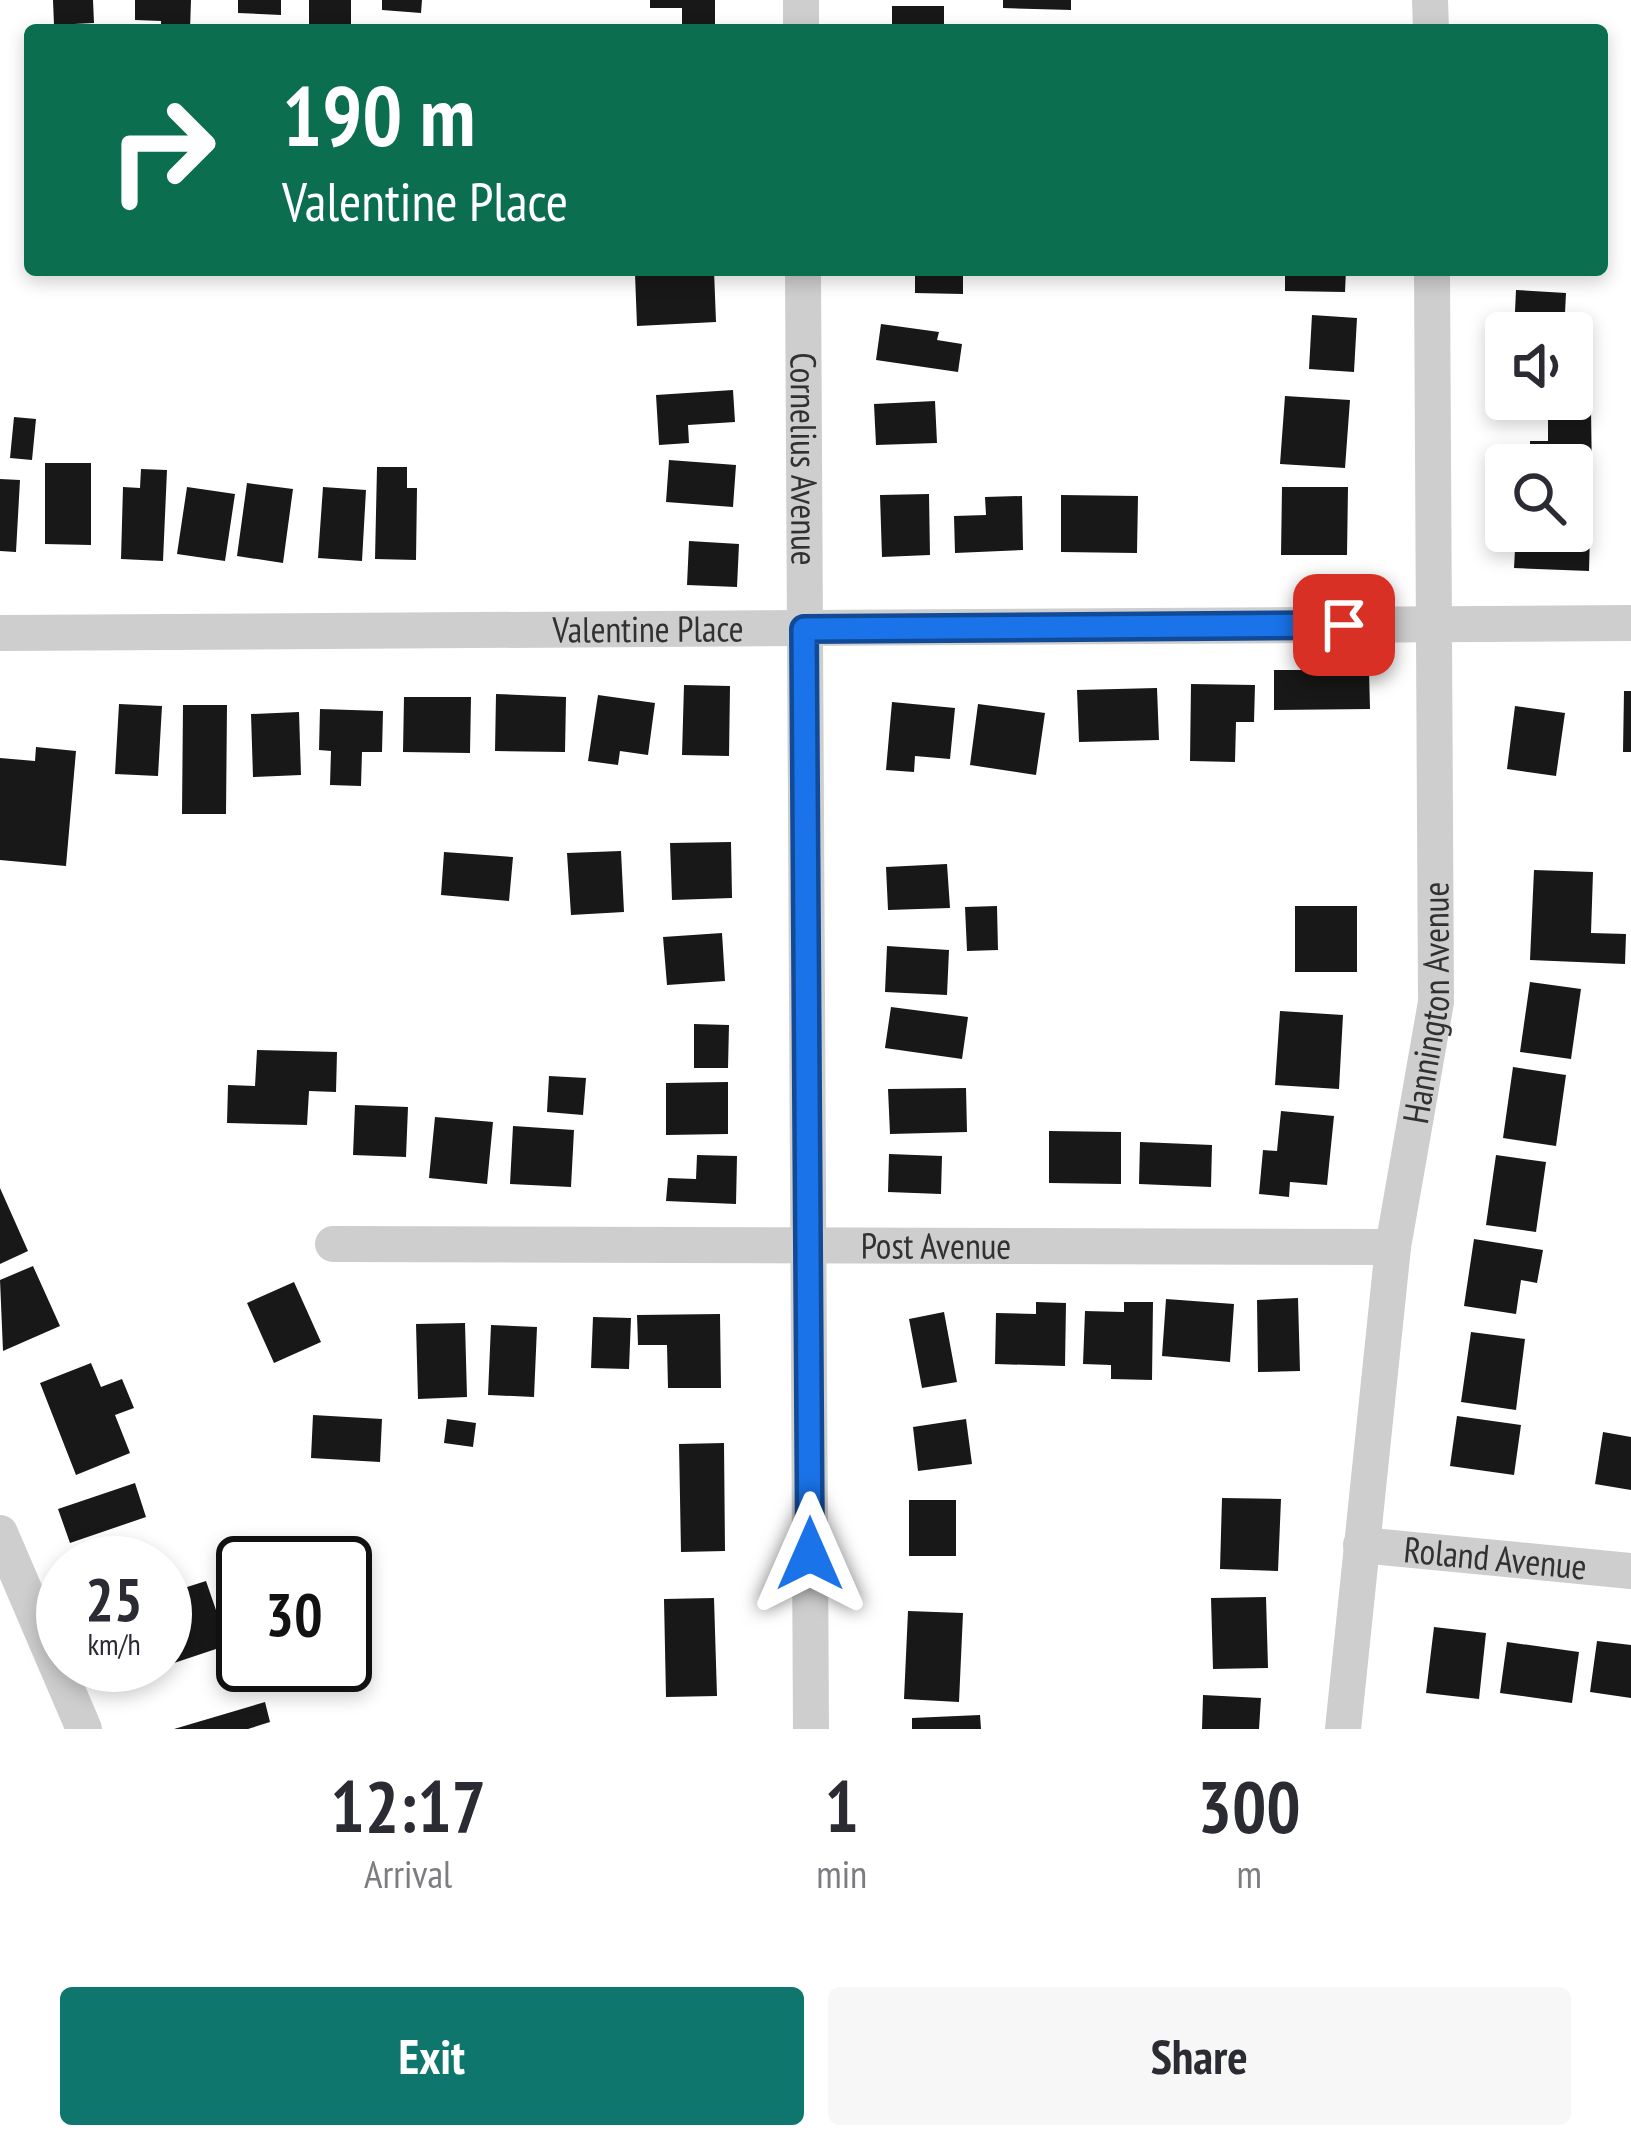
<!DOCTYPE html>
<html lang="en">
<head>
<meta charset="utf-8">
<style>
  :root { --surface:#fff; --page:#f7f7f7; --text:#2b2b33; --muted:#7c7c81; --accent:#0f766e }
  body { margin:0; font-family:"PT Sans Narrow",sans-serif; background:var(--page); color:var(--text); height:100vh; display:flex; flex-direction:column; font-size:45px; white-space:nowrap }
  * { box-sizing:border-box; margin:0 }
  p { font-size:39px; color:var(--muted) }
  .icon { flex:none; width:66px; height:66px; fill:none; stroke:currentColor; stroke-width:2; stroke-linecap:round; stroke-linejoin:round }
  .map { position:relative; height:1729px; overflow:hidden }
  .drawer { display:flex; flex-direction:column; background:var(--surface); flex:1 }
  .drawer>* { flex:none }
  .top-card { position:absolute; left:24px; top:24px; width:1584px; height:252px; border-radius:12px; box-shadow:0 6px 18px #0003; background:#0b6e4f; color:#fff; overflow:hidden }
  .tools { position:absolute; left:1485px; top:312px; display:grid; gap:24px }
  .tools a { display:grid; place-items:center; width:108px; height:108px; border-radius:12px; background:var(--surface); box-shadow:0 6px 18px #0003; font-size:60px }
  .speed { position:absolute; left:36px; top:1536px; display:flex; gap:24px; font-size:60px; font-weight:700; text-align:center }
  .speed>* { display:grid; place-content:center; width:156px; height:156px; border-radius:50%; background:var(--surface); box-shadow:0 6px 18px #0003; line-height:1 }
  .speed small { font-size:30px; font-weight:400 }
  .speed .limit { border:6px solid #111; border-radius:18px; background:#fff; color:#111 }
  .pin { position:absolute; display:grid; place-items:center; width:102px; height:102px; color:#fff; margin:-51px; border-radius:24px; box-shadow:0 6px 18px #0006 }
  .me { position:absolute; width:132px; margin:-66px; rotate:0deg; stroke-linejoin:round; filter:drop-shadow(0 0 9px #0008) }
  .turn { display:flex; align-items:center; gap:42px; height:252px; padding:0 60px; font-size:54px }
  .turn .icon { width:156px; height:156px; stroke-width:2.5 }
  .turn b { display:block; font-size:84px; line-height:102px }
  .eta { display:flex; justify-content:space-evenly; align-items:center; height:204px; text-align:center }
  .eta b { font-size:72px; font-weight:700; line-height:84px }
  .cta { display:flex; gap:24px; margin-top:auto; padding:24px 60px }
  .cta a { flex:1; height:138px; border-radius:12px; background:var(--accent); color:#fff; font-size:48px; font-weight:700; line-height:138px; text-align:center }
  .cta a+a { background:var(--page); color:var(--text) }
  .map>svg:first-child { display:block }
</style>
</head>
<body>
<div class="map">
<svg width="1631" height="1729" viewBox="0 0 1631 1729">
  <rect width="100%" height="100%" fill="#fff"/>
  <path fill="#181818" d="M53,0H93L94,23L54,25Z
    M135,0H191L190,30H161V21L135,20Z
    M238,0H281V15L238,13Z
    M309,0H351V25H309Z
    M382,0H422L421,13L382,10Z
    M650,0H715V29H682V8H650Z
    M1003,0H1071V10L1003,8Z
    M892,6H944V30H892Z
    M714,270L716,322L637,326L635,274Z
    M915,270H963V294L915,293Z
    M1285,270H1346L1345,292L1285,291Z
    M1516,290L1566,293L1564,333H1514Z
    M1312,315L1357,318L1354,372L1309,369Z
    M881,324L939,332L937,340L962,344L958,372L876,360Z
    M733,390L735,422L688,425L689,443L659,445L656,395Z
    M1285,396L1350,400L1345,468L1280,464Z
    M935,401L937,443L876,445L874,404Z
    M1548,410H1591L1592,476H1572V465H1530V441H1548Z
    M14,417L36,419L32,460L10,458Z
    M669,460L736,465L733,507L666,502Z
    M45,463H91V545L45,544Z
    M377,467H407V488H417L416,560L375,559Z
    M141,469L167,470L163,561L121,559L123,487L140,488Z
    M0,479L20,480L16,552L0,551Z
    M247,483L293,489L283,563L237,556Z
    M187,487L235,494L225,561L177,554Z
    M323,487L366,490L362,561L318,558Z
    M1282,487H1348L1347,555H1281Z
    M929,494L930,555L882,557L880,495Z
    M1061,495L1138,496L1137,553L1061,552Z
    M1022,496L1023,550L955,553L954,516L986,515L985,497Z
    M1516,531L1590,532L1589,571L1514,568Z
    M689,541L739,544L737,587L687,585Z
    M1274,670H1369L1370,709L1274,710Z
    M1191,684L1255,685L1254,722H1236L1235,762L1190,761Z
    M684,685L730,686L729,756L682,755Z
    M1157,688L1159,740L1079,742L1077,690Z
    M1624,691H1631V752H1623Z
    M496,694L566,697L565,752L495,751Z
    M598,695L655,703L648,755L620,751L618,765L588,761Z
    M404,697H471L470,753L403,752Z
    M892,702L955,708L950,759L915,756L914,772L886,770Z
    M119,704L162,706L158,776L115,774Z
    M978,704L1045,713L1036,775L970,765Z
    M183,705H227L226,814H182Z
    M1515,706L1565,713L1556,776L1507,769Z
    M320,709L383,711L382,752H362L361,786L330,785L331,751L319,750Z
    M299,712L301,775L253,777L251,714Z
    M36,747L76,751L66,866L0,860V758L35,761Z
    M731,842L732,898L672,900L670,843Z
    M621,851L624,912L571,915L567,853Z
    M444,852L513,857L509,901L441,895Z
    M947,864L950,908L888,910L886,867Z
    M1534,870L1593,872L1591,933L1626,934L1625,964L1530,960Z
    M997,906L998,950L967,951L965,907Z
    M1295,906H1357V972H1295Z
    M722,933L725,981L667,985L663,937Z
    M887,946L949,950L947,995L885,992Z
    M1530,982L1581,989L1571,1059L1520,1052Z
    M891,1007L968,1017L962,1059L885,1048Z
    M1280,1011L1343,1015L1339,1089L1275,1085Z
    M694,1024L729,1025L728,1068H694Z
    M257,1050L337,1052L336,1092L309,1091L307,1125L227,1123L228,1085L255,1086Z
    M1513,1067L1566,1075L1556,1146L1503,1138Z
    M549,1076L586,1078L583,1115L547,1112Z
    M728,1082V1134L666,1135V1083Z
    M966,1088L967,1132L890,1134L888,1089Z
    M355,1105L408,1107L406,1157L353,1155Z
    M1281,1111L1334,1116L1327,1185L1290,1182L1289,1197L1259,1194L1263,1150L1277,1151Z
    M435,1117L493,1122L487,1184L429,1178Z
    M513,1126L574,1130L571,1187L510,1184Z
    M1049,1131L1121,1132V1184L1049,1183Z
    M1140,1142L1212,1145L1211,1187L1139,1184Z
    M889,1154L942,1156L941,1194L888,1192Z
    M697,1155L737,1156L736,1204L666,1201L668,1178L696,1179Z
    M1496,1155L1546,1162L1536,1232L1486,1225Z
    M0,1188L28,1251L0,1264Z
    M1474,1239L1543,1250L1537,1283L1521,1280L1516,1314L1464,1306Z
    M33,1266L60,1326L3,1351L0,1280Z
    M294,1282L321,1342L274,1363L247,1303Z
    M1298,1298L1300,1371L1258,1372L1257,1300Z
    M1166,1299L1234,1304L1230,1362L1162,1356Z
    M1036,1302L1066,1303L1065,1366L995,1364L996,1313L1036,1314Z
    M1124,1302H1153L1152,1380L1111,1379V1365L1083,1364L1085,1311L1124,1312Z
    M944,1312L957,1382L922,1388L909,1319Z
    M720,1314L721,1388H668L667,1345H638L637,1315Z
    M593,1317L631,1318L629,1369L591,1368Z
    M465,1323L467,1397L418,1399L416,1324Z
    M491,1325L537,1327L534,1397L488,1395Z
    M1471,1332L1525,1339L1516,1410L1461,1402Z
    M91,1363L101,1387L122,1379L134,1408L115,1415L130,1453L76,1475L40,1383Z
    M313,1415L382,1419L380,1462L311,1458Z
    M1457,1416L1521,1425L1514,1475L1450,1466Z
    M447,1419L476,1423L473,1447L444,1443Z
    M966,1419L972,1464L918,1471L913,1427Z
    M1603,1432L1631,1437V1490L1595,1484Z
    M724,1443L725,1551L681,1552L679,1444Z
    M135,1483L146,1517L70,1543L58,1509Z
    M1222,1498L1281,1499L1278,1571L1220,1569Z
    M909,1500H956V1556H909Z
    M206,1581L228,1645L165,1666V1594Z
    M1266,1597L1268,1668L1213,1669L1211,1598Z
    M714,1598L717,1696L666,1697L664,1599Z
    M908,1611L963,1613L959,1702L904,1699Z
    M1434,1627L1486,1633L1479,1699L1426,1693Z
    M1597,1641L1631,1645V1698L1590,1692Z
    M1507,1642L1579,1652L1572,1703L1500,1693Z
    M1203,1695L1261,1698L1259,1729H1202Z
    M265,1702L270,1722L248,1729H174Z
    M980,1715L981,1729H912V1718Z"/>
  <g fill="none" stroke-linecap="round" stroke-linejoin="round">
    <g stroke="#cecece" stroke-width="36">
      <path d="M801,0V30"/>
      <path d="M1430,0L1431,30"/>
      <path id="s1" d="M803,270L811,1729"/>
      <path id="s2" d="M0,633L1631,623"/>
      <path id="s3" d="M333,1244L1393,1247"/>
      <path d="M0,1533L84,1729"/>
      <path id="s4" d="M1361,1545L1631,1571"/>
      <path id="s5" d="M1343,1729L1393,1247L1436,1002L1432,270"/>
    </g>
  </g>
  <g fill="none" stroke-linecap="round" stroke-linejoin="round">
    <defs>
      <path id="route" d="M810,1554L804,629L1344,625"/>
    </defs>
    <use href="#route" stroke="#114b97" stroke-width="30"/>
    <use href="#route" stroke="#1a73e8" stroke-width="21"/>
  </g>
  <g text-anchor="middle" stroke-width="12" stroke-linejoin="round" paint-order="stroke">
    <g font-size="36" fill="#313131" stroke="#fff">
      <text dy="13" stroke="none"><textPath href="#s1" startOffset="189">Cornelius Avenue</textPath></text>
      <text dy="13" stroke="none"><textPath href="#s2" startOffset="648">Valentine Place</textPath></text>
      <text dy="13" stroke="none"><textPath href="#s5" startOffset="732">Hannington Avenue</textPath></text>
      <text dy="13" stroke="none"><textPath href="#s3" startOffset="603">Post Avenue</textPath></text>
      <text dy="13" stroke="none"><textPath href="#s4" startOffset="135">Roland Avenue</textPath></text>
    </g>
  </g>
</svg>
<div class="tools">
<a><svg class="icon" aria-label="sound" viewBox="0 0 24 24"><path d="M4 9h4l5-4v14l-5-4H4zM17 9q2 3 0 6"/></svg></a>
<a><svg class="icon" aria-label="search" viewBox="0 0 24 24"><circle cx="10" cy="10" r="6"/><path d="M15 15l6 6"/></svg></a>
</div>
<div class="speed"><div>25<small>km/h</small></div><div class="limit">30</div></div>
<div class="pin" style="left:1344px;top:625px;background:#d93025"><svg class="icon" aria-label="arrive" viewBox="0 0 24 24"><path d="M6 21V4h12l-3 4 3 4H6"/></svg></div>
<svg class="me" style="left:810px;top:1554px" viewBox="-20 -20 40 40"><path d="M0-17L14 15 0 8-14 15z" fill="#1a73e8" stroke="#fff" stroke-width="4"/></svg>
<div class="top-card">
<div class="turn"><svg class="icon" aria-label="right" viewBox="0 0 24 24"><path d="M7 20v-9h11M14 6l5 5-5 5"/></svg><div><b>190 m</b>Valentine Place</div></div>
</div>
</div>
<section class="drawer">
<div class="eta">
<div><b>12:17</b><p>Arrival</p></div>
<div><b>1</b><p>min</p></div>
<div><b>300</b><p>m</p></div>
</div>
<div class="cta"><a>Exit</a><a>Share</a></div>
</section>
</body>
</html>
